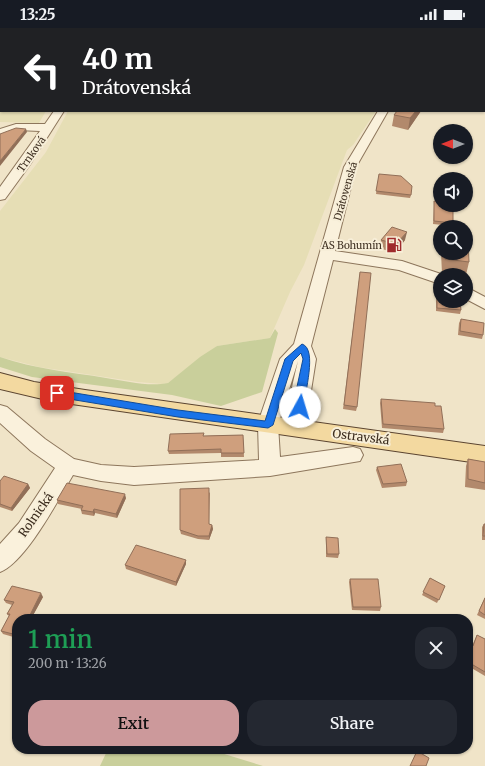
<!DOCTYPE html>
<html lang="en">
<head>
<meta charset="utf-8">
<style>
  :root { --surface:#171b24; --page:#242831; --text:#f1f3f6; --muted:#9ea1a6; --accent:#cc999b }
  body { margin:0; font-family:Merriweather,serif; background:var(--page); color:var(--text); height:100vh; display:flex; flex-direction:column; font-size:15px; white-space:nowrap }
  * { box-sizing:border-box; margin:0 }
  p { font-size:13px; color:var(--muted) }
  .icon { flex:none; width:22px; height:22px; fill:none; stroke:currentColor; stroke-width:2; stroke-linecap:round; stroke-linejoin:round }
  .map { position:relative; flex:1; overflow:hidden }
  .drawer { position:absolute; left:12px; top:586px; width:461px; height:140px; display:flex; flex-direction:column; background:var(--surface); border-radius:16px; box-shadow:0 1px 3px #0004 }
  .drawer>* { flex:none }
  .hud { position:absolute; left:0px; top:0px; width:485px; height:84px; box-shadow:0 1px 3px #0004; background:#202124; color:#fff; overflow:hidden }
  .needle { width:26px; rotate:270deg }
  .buttons { position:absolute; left:433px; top:96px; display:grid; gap:8px }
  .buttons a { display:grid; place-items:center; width:40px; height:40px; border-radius:50%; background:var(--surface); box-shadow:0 1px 3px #0004; font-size:20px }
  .pin { position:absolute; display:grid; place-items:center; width:34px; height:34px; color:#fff; margin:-17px; border-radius:8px; box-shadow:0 2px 6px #0006 }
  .me { position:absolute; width:44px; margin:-22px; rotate:6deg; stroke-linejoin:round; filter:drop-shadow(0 0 3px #0008) }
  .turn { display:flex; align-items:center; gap:14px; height:84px; padding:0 16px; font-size:18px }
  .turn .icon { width:52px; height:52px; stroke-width:2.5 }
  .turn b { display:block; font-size:28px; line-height:34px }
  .round { display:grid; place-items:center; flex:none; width:42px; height:42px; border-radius:16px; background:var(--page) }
  .headline { display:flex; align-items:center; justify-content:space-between; height:68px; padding:0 16px }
  h1 { font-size:24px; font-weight:600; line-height:30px; color:#1e9e55 }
  .action { display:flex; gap:8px; margin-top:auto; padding:8px 16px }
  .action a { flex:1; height:46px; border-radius:16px; background:var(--accent); color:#111; font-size:16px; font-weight:600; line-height:46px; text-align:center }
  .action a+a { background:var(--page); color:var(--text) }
  .status { display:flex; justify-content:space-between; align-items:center; height:28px; padding:0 20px; background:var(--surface); direction:ltr }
  .status svg { height:11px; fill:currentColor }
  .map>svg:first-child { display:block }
</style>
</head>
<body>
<div class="status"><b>13:25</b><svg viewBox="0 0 49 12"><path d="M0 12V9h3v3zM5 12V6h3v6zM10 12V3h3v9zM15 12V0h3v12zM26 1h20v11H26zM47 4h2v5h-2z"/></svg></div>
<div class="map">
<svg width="485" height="738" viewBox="0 0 485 738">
  <rect width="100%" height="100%" fill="#f0e4c8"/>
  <path fill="#e6deb5" d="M0,32L1,83H46L39,95L0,94Z
    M68,83H376L353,117L347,122L304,237L290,264L270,310L217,318L168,355L162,356L138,354L39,339L0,329V183L46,124Z"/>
  <path fill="#c9cf9b" d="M275,301L278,305L262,364L221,378L172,367L32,349L0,339V329C34,341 71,344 106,350C126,353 149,359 168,355L200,329L217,318L270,310Z
    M108,721H208L263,738H100Z"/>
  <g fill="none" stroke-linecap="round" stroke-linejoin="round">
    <defs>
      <path id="minor" d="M102,0H111L102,1Z
        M369,0H400V1H369Z
        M428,0H438L428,1Z
        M449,0H458L449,1Z
        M476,0H485L484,2Z
        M54,83H64L29,138L5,171L0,172V159L40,103L17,102L0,108V101L16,96H45Z
        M378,83H388L356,139L335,223L402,233L444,247H440V256L399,242L333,232L311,318L316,331L310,369L309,401L306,406L299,408L292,406C283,390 294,351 298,333L278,397L280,429L353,419L360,421L363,427L360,433L270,448L134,457L101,453L73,447C58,472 26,534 0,544V516L19,495L55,440L31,423L0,395V377L7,379L45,411L74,431L101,437L134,439L259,432L258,397L260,389L280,331L294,316L344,139Z
        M466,259L485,269V281L466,271Z"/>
      <path id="major" d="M0,345L34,354L85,362L485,418V436L51,373L0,361Z"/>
    </defs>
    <use href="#minor" stroke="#8d765c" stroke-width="2"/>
    <use href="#major" stroke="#5b4430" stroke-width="2"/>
    <use href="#minor" fill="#faf1dc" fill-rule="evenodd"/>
    <use href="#major" fill="#f3d9a0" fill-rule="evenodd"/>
    <path stroke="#3d2e20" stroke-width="1.5" stroke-dasharray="3.5 3.5" stroke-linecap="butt" d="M212,0L235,1"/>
  </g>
  <path fill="#b2896c" d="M397,83H421L408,102L392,98L394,87Z
    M379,146L411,167L410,170L376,166Z
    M434,173L453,195L452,198L433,196L434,177Z
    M381,212H405L395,225L379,220Z
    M441,225H466L469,234L466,247H458L442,245Z
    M360,244L357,379L356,383L343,381Z
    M437,269L461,282L460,286L436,283V273Z
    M461,291L483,307L482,311L458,307L459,295Z
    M381,371L444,401L443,405L382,400L380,375Z
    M243,407L244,429H221V425L169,426L168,423L204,408Z
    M468,431L485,434V462L465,459L466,438Z
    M377,439L407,454L406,458L382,460L376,442Z
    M0,453L28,456L30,460L12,483L0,479Z
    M210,464L209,496L212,497L213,501L209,512L198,511L181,506L180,502Z
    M126,470L117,490L95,485L94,488L82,486L81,482L82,481L58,476L57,472Z
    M484,496H485V512H482V499Z
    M326,509L339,526L338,530L326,529Z
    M186,532V536L176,558L126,541L125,537Z
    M430,550L445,558L437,575L422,567Z
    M350,551L381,579L380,583L352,582L349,554Z
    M43,569L31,591H17V610L3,606L1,603L9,588L7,586L12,577L6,575L4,572Z
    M485,569V591L477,587Z
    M477,607L485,611V648L468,638V616L472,618Z"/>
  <path fill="#916f58" d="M416,83H421L408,102L410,90Z
    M26,101L27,104L0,138V133Z
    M407,204L405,212L395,225L396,216Z
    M28,456L30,460L12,483L11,480Z
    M125,466L126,470L117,490L116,486Z
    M94,481L95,485L94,488L93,484Z
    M212,497L213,501L209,512V508Z
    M186,532V536L176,558V554Z
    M41,565L43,569L31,591H28Z"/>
  <path fill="#cf9f7d" stroke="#916f58" d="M397,83H416L410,90L394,87Z
    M16,100L26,101L0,133V106Z
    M379,146L401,148L412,158L411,167L376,163Z
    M434,173L440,174V177H453V195L434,193Z
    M392,199L407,204L396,216L381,212Z
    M466,212H468L469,234L445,231V225H466Z
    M360,244L371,245L357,379L344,377Z
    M437,269H440V273H460L461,282L437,280Z
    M461,291L484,295L483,307L460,303Z
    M381,371L435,375V378H441L444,401L383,396Z
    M204,405L203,408L243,407L244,425H221V421L168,423L170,406Z
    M468,431L485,434V455L468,451Z
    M401,436L407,454L383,456L377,439Z
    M4,448L28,456L11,480L0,476V453Z
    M67,455L125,466L116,486L94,481L93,484L81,482L83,478L57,472Z
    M209,460V496L212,497L209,508H198L180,502V461Z
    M484,496H485V508H483Z
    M326,509L338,510L339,526H327Z
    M136,517L186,532L176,554L125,537Z
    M430,550L445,558L439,572L423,564Z
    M350,551H378L381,579H353Z
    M12,558L41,565L28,591H29H17V607L1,603L10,586H7L14,574L4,572Z
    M485,570V587L479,583Z
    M477,607L485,611V644L468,634L469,629H468V616L473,618Z
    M417,723L429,730L426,738H410Z"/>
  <path fill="#1a73e8" stroke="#114b97" d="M302,316C318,321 304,366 304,379L300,383L295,379V368L303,331L301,325L293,333L273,397L268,400L178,389L57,369L52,365L57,362L178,382L265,393L285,331Z"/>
  <defs>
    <symbol id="fuel-bare" viewBox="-9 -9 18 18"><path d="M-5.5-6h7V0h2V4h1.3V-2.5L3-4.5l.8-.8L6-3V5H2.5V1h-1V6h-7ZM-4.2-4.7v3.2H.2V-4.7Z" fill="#9e2a2b" stroke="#f7eed8" stroke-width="2.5" paint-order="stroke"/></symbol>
  </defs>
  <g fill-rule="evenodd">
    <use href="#fuel-bare" x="383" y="206" width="22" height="22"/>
  </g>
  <g text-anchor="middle" stroke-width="4" stroke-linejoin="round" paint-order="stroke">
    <g font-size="10" fill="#3d2e20" stroke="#f7eed8">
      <text transform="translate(31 126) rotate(-55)" y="4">Trnková</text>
      <text transform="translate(345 163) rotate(-74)" y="4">Drátovenská</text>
    </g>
    <g font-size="10" fill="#3d2e20" stroke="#f7eed8" text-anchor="end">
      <text x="382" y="221">AS Bohumín</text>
    </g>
    <g font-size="12" fill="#3d2e20" stroke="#f7eed8">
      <text transform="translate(361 409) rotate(7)" y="4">Ostravská</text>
      <text transform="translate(36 487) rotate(-55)" y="4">Rolnická</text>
    </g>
  </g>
</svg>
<div class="buttons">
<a><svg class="needle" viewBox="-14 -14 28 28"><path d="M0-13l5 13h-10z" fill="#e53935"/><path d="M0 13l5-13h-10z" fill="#9ea1a6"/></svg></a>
<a><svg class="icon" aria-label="sound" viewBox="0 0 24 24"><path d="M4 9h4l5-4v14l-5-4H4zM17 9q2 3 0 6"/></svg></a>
<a><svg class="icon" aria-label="search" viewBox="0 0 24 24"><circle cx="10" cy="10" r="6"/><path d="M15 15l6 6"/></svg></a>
<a><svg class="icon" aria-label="layers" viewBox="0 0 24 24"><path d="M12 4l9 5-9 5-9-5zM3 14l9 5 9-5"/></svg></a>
</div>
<div class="pin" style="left:57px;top:365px;background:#d93025"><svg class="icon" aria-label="arrive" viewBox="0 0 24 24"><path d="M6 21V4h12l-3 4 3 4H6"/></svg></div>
<svg class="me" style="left:300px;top:379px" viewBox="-20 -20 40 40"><circle r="19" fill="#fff"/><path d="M0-13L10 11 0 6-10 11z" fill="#1a73e8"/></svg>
<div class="hud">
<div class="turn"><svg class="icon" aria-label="left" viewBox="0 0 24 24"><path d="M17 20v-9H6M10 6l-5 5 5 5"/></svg><div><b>40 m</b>Drátovenská</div></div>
</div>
<section class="drawer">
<div class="headline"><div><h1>1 min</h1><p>200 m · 13:26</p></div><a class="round"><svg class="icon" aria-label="close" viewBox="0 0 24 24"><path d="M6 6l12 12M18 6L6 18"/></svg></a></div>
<div class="action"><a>Exit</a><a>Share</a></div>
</section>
</div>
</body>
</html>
